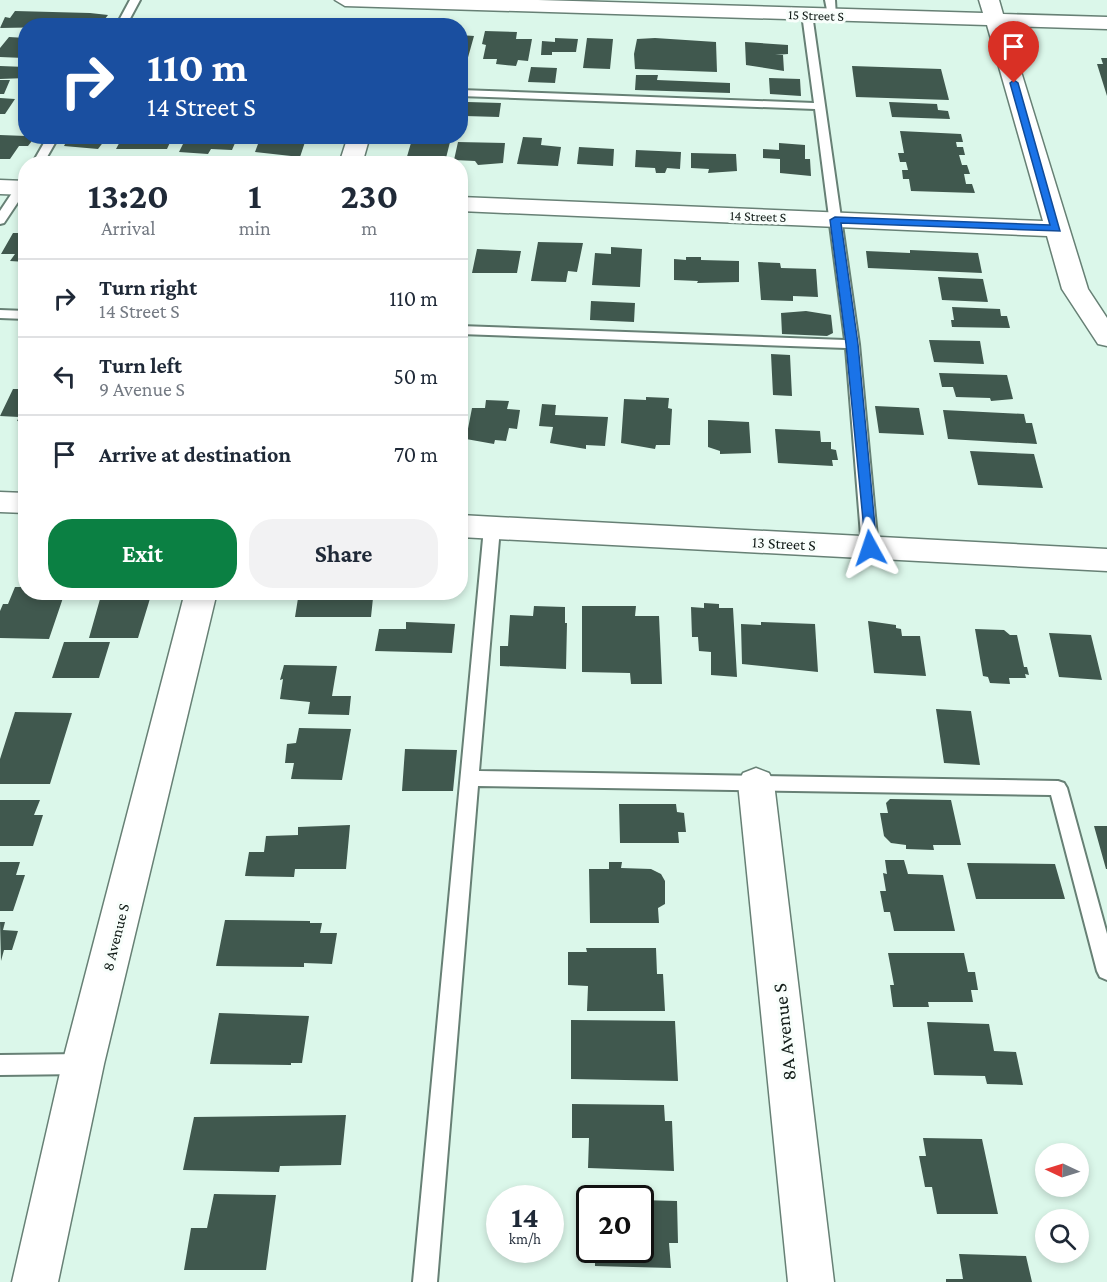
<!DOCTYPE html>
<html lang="en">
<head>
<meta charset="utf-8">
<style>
  :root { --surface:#fff; --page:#f2f2f3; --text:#1f2937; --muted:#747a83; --line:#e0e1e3; --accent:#0b8043 }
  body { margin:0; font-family:"Crimson Pro",serif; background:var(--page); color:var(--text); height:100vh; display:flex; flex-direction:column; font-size:22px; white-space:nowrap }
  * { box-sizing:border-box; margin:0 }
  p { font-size:20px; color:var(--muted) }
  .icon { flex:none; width:33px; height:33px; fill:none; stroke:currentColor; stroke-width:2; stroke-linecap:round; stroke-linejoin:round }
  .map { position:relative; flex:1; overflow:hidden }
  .side { position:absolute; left:18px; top:156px; width:450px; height:444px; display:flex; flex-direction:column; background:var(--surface); border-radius:24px; box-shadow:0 3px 9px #0003 }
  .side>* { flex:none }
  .hud { position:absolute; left:18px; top:18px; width:450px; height:126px; border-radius:24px; box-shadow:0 3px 9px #0003; background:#1a4fa0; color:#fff; overflow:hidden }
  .needle { width:39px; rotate:274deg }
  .fabs { position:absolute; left:1035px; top:1143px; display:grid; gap:12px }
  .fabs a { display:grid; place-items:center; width:54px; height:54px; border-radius:50%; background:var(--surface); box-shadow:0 3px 9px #0003; font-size:30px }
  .speed { position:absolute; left:486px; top:1185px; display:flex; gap:12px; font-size:30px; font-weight:700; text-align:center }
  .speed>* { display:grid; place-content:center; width:78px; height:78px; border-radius:50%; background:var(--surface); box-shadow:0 3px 9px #0003; line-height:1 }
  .speed small { font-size:15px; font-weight:400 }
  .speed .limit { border:3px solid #111; border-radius:9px; background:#fff; color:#111 }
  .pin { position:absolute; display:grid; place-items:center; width:51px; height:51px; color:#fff; margin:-62px -26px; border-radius:50% 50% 50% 0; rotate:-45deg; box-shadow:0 0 6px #0007 }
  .pin .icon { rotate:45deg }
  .me { position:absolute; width:66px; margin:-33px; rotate:355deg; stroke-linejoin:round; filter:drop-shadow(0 0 4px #0008) }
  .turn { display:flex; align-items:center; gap:21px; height:126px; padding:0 30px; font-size:27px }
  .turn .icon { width:78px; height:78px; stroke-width:2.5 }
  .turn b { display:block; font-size:42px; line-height:51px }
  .eta { display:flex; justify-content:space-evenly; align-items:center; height:102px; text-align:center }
  .eta b { font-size:36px; font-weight:700; line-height:42px }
  .primary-button { display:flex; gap:12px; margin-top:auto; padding:12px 30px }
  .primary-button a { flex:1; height:69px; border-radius:24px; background:var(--accent); color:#fff; font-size:24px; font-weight:700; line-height:69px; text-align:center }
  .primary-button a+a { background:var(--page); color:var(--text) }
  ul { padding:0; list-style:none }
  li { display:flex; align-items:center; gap:18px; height:78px; padding:0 30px; border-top:2px solid var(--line) }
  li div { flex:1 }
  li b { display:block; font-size:22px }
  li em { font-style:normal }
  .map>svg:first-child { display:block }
</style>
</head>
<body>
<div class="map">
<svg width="1107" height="1282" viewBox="0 0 1107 1282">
  <rect width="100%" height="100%" fill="#dbf7ea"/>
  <path fill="#40584e" d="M15,11L90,13L108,15L105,19L114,20L110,26L0,28L5,17L10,18Z
    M485,31L517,32L516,39H532L528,61L518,60L516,66L496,64L497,59H483L486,45L482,44Z
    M460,35L474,36L467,61H460Z
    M9,37L26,38L24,58L0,57V48Z
    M555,38L578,39L576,52H552V55H541L542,41L555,42Z
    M587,38L613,39L610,69L583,68Z
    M655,38L716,42L717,72L635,69L634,54L637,39Z
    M745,42L788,45V54L775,55H783L784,71L746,65Z
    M1101,58H1107V96L1097,64H1103Z
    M0,66L26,67V78L0,79Z
    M852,66L941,69L949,100L856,97Z
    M531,67L557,68L555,83L528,82Z
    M636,75H658L657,80L730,83V93L635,90Z
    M769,78L800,79L801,96L770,94Z
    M0,80H10L4,94H0Z
    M0,98L15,99L5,114H0Z
    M468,102L501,103L499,117L465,116Z
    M889,102L937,104L938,110L948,111L950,119L892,117Z
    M900,131L961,134L963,142H956L957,147H963L965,155H959L962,165H967L970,174H964L966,184H972L975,193L911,191L909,179H903L902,170H908L906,162H900L898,153H904Z
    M0,135L26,136L35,137L28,146H19L10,159H0Z
    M69,136H108L98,149L64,146Z
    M123,136H173L167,149H116Z
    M187,136H238L232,150L211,149L208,154L179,152Z
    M261,136H307L300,157L255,152Z
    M413,136L451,138L445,162L406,160Z
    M523,137L542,138L541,145L561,147L558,166L517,164Z
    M458,142L505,143L503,163L478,165L475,161L454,160Z
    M779,143L805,145V159H810L811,176L780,173V159L763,158V149L779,150Z
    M579,147L614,149L613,166L577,164Z
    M636,150L681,152L680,169L667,168L665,173H656L655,168L635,167Z
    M691,153L736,154L737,171L708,173L709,169L691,168Z
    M13,233H26V262L10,261L15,254H1Z
    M538,242L583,243L577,272L568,271L566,282L531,281Z
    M611,247L642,249L640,287L592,285L595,253L611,254Z
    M477,249L521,251L517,273H472Z
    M910,250L978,253L982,273L868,268L866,251L910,253Z
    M686,257H701V260L739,261V282L697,283L698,281L674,280V259L686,260Z
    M758,262L780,263L781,268L816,269L818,297L793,296V301L761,300Z
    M938,277L983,279L988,302L942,300Z
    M591,301L635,303L634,322L590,320Z
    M952,307L1000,309L1001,316H1007L1010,328L952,327L951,320H954Z
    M806,311L831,315L833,333L827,336L782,334L781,313Z
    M929,340L980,341L984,364L934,362Z
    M771,354L790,355L792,396L773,395Z
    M939,373L1007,375L1013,399L991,401L990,398L956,397L953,387H942Z
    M13,389H26V422L17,421L19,417L0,416Z
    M646,397L669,398L668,408L672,409L670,445H656L655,449L621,443L624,399L646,400Z
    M486,400L509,401L507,409L520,410L517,429L509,428L506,441L495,440L494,444L466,439L472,408H485Z
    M542,404L556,405L555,415L608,417L605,446L586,445V449L550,443L553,427L539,426Z
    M875,406L919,408L924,435L879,433Z
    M943,410L1024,414L1026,423H1032L1037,444L948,439Z
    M708,420L749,422L751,453L720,454V451L708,447Z
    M775,429L820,431L821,442H831V449L836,450L838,460H832L833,466L778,463Z
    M970,451L1034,454L1043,488L978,485Z
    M15,587H26V592H65L49,639L0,638V611L3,604H8Z
    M102,592H152L138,638H89Z
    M299,592H365L364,598H373L371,617H295Z
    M704,603L719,604V608H733L737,677L711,675V652L699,651L698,637H692L691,607L704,608Z
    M534,606L565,607V623H567L566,669L500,666V646H508L510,615L533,616Z
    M582,606H636L635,616H659L662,684H631L630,673L582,672Z
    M868,621L896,625V628L901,629L902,636H920L926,676L874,673Z
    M406,622L455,624L452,653L375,651L379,629H406Z
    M761,622L815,624L818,672L742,664L741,624L761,625Z
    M975,629L1004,630L1010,635H1017L1024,667H1027L1029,675L1025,674L1026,678H1009L1010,684L990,683L988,677L983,676Z
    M1049,633L1091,635L1102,680L1059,677Z
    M64,642H110L99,678H52Z
    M284,665L337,666L332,696H351L349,715L308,714L310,702L280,699L283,679L280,680Z
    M936,709L971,711L980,765L944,763Z
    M15,712L72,713L50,784H0V759Z
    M299,728L351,729L342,780L291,779L294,763H285L287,744L296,743Z
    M405,749L457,750L453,791H402Z
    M890,799L951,800L961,845H933L934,850L906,849V845L891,843L884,836L880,813H888L886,803Z
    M0,800H40L34,815H43L33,846H0Z
    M619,804H676L677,812L684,813L686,832H678L679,843H620Z
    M350,825L346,869H295L294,877L245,876L249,852H264L266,836L298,835V827Z
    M1094,826H1107V869H1106Z
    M885,860H904L908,874L943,875L955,931H894L890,912H884L880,891H886L883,873L887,874Z
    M0,862H20L16,875H25L13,911H0Z
    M609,862H622L621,868L651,869L661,874L665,881V904L658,908L659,923H590L589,869H609Z
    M967,863L1055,864L1065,899H976Z
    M225,920L310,921V923H322L320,933H337L332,964L304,963V967L216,966Z
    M0,922H5L3,930L18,931L12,950H4L1,961Z
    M586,948H656L657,974H663L665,1011H587L588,986L568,985V952H587Z
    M888,953H964L968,972H975L978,990H971L973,1002H928L929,1007H893L890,985H894Z
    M219,1013L309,1016L302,1063H291V1065L210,1064Z
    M571,1020L675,1021L678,1081L571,1079Z
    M927,1022L989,1024L994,1051L1016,1052L1023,1085L987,1084L985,1076L934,1075Z
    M572,1104L664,1105L665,1121H672L674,1171L588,1168L589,1138H572Z
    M346,1115L341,1165L280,1166L279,1172L183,1170L194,1117Z
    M923,1138L982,1139L998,1214H937L932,1187H925L919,1156H926Z
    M214,1194L276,1195L266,1270H184L191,1228H207Z
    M640,1200L677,1201L678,1243H669L671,1268L595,1266V1250H640Z
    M959,1254L1026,1256L1032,1282H946V1279H963Z"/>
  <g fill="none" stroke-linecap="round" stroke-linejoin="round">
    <defs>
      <path id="service" d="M130,0H140L126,26H116Z
        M825,0H835L836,17L828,15Z
        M807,11L812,14L859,344L878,548L870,554L862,548L846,348L460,334V326L845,340L815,109L460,96V90L814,103L802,14Z
        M48,136H59L43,164H32Z
        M26,177V190L4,223L0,224V211L22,178Z
        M0,310L26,311V319L0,318Z
        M492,523L500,528L479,771L1058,781L1064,783L1067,788L1107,934V980L1100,977L1097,971L1051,795L478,786L437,1282H413L484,528Z
        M83,1054L90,1057L94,1064L90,1071L83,1074L0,1075V1055Z"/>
      <path id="minor" d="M335,0H538L983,13L979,0H999L1003,14L1107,17V29L1007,26L1088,289L1107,318V346L1098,344L1062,289L1047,236L460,211V197L1043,221L987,25L345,6Z
        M348,136H370L362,164H339Z
        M0,180L26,181V195L0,194Z
        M185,592H217L104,1064L58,1282H12L62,1064Z
        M756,768L769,773L774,783L834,1282H788L738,783L743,773Z"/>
      <path id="tertiary" d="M0,492L26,493V513L0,512Z
        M460,515L1107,549V571L460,537Z"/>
    </defs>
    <use href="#service" stroke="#678075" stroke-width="4"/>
    <use href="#minor" stroke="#678075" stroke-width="3"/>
    <use href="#tertiary" stroke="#678075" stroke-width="3"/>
    <use href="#service" fill="#fff" fill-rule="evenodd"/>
    <use href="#minor" fill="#fff" fill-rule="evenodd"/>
    <use href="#tertiary" fill="#fff" fill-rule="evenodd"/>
  </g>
  <path fill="#1a73e8" stroke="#114b97" stroke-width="1.5" d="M1014,80L1018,83L1060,231L841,223L858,344L877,548L875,551H866L846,344L830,220L835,217L1050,225L1010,83Z"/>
  <g text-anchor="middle" stroke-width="6" stroke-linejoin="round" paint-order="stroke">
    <g font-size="14" fill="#111b17" stroke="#f8fefb">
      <text transform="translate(816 15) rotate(2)" y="5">15 Street S</text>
      <text transform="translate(758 216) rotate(2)" y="5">14 Street S</text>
    </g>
    <g font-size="16" fill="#111b17" stroke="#f8fefb">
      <text transform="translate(784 543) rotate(3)" y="6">13 Street S</text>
      <text transform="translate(115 937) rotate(-76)" y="6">8 Avenue S</text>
    </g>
    <g font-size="20" fill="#111b17" stroke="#f8fefb">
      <text transform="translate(784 1032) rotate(-96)" y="7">8A Avenue S</text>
    </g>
  </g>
</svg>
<div class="fabs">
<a><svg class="needle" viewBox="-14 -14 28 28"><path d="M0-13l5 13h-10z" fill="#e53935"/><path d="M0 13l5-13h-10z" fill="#747a83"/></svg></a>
<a><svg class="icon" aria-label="search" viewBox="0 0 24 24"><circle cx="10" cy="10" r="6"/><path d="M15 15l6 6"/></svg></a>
</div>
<div class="speed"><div>14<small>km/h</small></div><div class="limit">20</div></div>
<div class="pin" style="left:1014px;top:83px;background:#d93025"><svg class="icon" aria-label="arrive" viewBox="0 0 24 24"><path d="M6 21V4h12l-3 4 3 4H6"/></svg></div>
<svg class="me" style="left:870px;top:548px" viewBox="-20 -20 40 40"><path d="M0-17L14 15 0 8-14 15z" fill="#1a73e8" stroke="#fff" stroke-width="4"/></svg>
<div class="hud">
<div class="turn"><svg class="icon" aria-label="right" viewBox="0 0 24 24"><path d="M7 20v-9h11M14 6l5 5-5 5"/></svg><div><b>110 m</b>14 Street S</div></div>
</div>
<section class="side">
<div class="eta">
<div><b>13:20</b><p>Arrival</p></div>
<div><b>1</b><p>min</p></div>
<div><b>230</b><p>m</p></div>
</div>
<ul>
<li><svg class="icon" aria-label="right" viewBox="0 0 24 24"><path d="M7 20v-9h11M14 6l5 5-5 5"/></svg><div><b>Turn right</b><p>14 Street S</p></div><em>110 m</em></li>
<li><svg class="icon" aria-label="left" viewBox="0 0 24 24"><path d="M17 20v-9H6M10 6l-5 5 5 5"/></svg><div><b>Turn left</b><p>9 Avenue S</p></div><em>50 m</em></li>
<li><svg class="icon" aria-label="arrive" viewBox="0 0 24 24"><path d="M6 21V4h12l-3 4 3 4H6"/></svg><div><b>Arrive at destination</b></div><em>70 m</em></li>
</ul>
<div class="primary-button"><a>Exit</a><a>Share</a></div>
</section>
</div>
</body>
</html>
